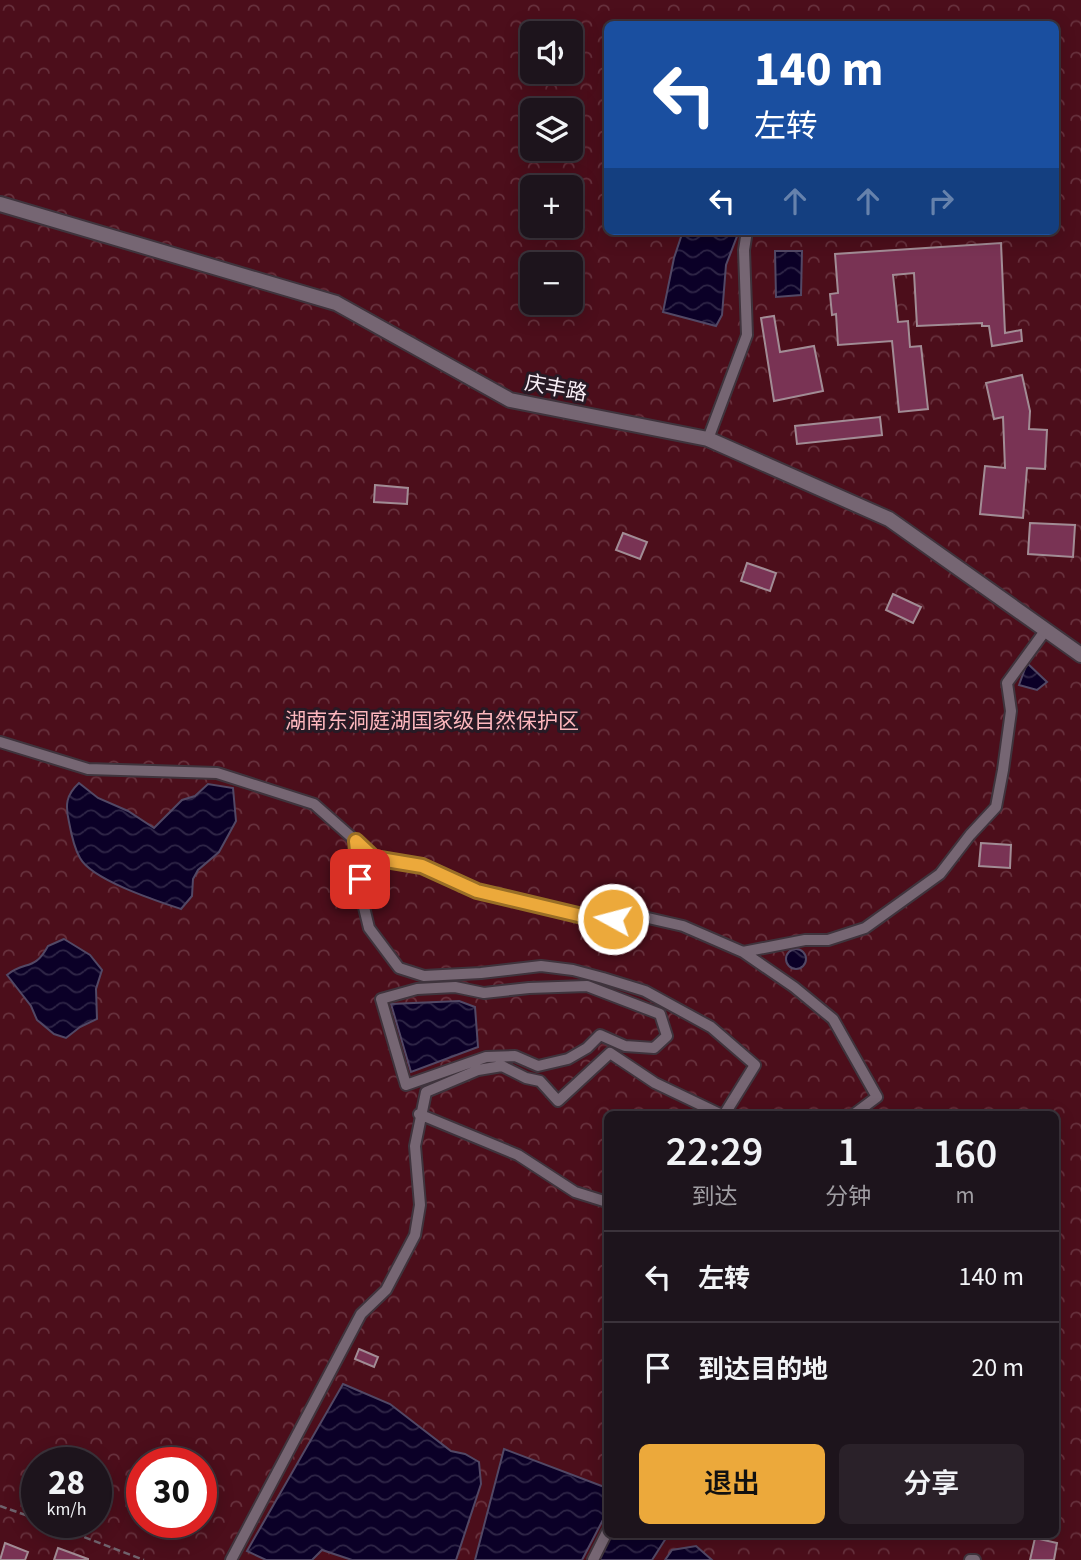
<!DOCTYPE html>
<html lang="zh">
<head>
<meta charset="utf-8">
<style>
  :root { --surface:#1d141c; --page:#2a2129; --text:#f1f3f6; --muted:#a09ea3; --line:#3b333b; --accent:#eca93b }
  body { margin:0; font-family:"Source Sans 3","Noto Sans SC",sans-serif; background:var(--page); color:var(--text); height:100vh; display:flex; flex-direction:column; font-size:26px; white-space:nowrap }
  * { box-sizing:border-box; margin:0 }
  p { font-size:23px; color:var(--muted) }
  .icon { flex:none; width:38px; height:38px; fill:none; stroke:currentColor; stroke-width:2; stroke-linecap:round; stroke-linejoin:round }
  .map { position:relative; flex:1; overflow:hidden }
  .side { position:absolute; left:604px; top:1111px; width:455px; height:427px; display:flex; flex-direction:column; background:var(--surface); border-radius:10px; box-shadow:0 4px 18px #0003,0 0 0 2px var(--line) }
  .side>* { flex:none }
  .top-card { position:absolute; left:604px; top:21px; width:455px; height:214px; border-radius:10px; box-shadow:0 4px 18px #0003,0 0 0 2px var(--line); background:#1a4fa0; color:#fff; overflow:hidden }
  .buttons { position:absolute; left:520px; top:21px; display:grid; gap:14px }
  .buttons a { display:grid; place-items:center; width:63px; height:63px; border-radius:10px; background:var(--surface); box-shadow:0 4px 18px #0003,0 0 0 2px var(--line); font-size:35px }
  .speed { position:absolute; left:21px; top:1447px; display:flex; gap:14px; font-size:35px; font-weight:700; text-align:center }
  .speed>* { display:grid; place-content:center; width:91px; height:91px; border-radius:50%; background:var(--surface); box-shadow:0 4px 18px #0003,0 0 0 2px var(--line); line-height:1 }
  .speed small { font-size:18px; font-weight:400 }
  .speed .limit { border:10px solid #d22; background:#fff; color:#111 }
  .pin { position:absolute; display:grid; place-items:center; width:60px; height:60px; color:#fff; margin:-30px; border-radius:14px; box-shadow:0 4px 10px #0006 }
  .me { position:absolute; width:77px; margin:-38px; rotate:277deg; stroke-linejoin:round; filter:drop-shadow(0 0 5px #0008) }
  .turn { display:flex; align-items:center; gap:24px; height:147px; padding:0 35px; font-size:32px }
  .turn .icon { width:91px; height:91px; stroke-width:2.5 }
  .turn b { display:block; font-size:49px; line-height:60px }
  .lanes { display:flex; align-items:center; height:66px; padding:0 35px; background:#0003; justify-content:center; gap:35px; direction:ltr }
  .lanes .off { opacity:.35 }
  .eta { display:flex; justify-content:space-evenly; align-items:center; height:119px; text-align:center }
  .eta b { font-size:42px; font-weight:600; line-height:49px }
  .cta { display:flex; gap:14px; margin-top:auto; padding:14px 35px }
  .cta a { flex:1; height:80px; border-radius:10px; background:var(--accent); color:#111; font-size:28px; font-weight:600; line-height:80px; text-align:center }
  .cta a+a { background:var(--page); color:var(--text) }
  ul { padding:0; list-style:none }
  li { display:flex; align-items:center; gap:21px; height:91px; padding:0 35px; border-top:2px solid var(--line) }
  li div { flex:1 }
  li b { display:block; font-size:26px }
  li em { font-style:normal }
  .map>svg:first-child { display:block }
</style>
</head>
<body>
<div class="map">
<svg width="1081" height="1560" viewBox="0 0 1081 1560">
  <defs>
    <pattern id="park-crowns" width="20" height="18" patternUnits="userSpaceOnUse" patternTransform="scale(1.75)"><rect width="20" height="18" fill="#4c0e1b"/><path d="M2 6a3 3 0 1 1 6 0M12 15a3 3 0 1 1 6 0" fill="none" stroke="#67313d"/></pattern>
    <pattern id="water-waves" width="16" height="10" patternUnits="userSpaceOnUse" patternTransform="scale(1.75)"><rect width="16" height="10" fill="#0b0027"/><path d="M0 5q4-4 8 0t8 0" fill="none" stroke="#2f2647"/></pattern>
  </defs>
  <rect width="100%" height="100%" fill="#271a25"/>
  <path fill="url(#park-crowns)" fill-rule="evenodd" d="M0,0H1081V1560H0ZM607,24H1055V231H607ZM532,33H570V72H532ZM532,110H570V149H532ZM532,187H570V226H532ZM532,264H570V303H532ZM607,1115H1055V1535H607ZM37,1463H96V1522H37ZM142,1463H201V1522H142Z"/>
  <path fill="url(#water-waves)" stroke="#524865" stroke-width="2" d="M683,231H739L726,265L722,315L716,326L663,312L674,258Z
    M775,251H802L801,295L776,297Z
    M1027,663L1047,682L1037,690L1019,685Z
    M79,783L98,798L128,811L154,828L182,800L195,796L208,784L233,788L236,821L219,852L198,870L193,879L192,896L181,909C157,901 92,880 80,858C74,848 71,833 69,822C65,805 66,795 79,783Z
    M64,939L90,955L102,970L96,989L97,1019L80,1027L66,1038L54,1034L37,1020L31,1006L7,975C25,960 34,972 48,946Z
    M786 959a10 10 0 1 1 20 0a10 10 0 1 1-20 0Z
    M459,1001L475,1007L478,1047L411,1072L391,1004Z
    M343,1384L390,1404L451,1451L465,1454L479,1462L481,1484L456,1560H352L322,1550L312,1560H266L247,1551Z
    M504,1449L607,1488V1512L582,1560H475Z
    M609,1535H668L652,1560H596Z
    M696,1546L712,1560H665L672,1550Z"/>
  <path fill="#793354" stroke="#a28c95" stroke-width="2" d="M1001,243L1005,333L1021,330L1022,341L992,346L989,326H982V323L917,326L914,273L893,275L898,322L908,321L910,347L921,346L928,409L899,412L892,341L838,345L836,314L832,315L830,294L838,293L835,254Z
    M774,316L780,352L814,346L823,391L774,401L761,318Z
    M1022,375L1030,411L1029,429L1047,430L1045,469L1027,468L1023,518L980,514L985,466L1005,468L1003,417L994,419L986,383Z
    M880,417L882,435L797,444L795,426Z
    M375,485L408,488L407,504L374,502Z
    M1030,523L1075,525L1073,557L1028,554Z
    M623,533L647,542L640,559L616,550Z
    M747,563L776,573L770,591L741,581Z
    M893,594L921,607L913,623L886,610Z
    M981,843L1011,845L1010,868L979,866Z
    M359,1349L378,1357L374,1367L355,1359Z
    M1035,1538L1057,1543L1054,1560H1030Z
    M5,1543L28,1552L25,1560H0Z
    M58,1548L88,1559V1560H54Z"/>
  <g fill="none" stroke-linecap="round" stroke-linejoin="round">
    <defs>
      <path id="minor" d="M708,439L747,335L744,250L747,231
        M0,742L88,769L217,773L314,804L374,857L422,866L477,891L595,920L613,919L635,915L683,926L743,952L805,940H828L865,928L940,874L970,835L996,807L1003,770L1011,711L1007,683L1045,631
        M356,840L362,899L369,928L399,968L424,976L481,973L541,966L573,970L603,978L645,991L711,1027L755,1065L724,1115
        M743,952L794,987L833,1019L877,1097L853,1115
        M587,986L660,1014L667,1036L654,1048L625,1046L600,1035L587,1048L568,1059L538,1066L515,1056L486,1057L406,1085L381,999L417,989L455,987L484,993L529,988Z
        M419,1114L518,1155L575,1192L607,1202
        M231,1560L361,1314L386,1290L415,1235L420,1205L415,1146L426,1092L478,1070L502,1066L526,1078L540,1081L558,1101L610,1053L655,1083L722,1115
        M593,1560L607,1532
        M970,1560H975"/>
      <path id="tertiary" d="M0,204L336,303L510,400L708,439L889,519L1081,655"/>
    </defs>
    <use href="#minor" stroke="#3f343d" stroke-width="14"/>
    <use href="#tertiary" stroke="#3f343d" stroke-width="18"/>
    <path stroke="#6f636d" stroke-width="2.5" stroke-dasharray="7 3.5" stroke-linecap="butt" d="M0,1506L37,1519
      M45,1522L144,1560"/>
    <use href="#minor" stroke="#766673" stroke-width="10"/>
    <use href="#tertiary" stroke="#766673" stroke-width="14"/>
  </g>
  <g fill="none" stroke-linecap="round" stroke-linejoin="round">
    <defs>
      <path id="route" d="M360,879L356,841L374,858L422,866L477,891L595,919H613"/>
    </defs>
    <use href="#route" stroke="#996e26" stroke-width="18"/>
    <use href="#route" stroke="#eca93b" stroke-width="12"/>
  </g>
  <g text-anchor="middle" stroke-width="6" stroke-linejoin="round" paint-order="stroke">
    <g font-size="21" fill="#f9eff7" stroke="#271a25">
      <text transform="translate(556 388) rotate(11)" y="7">庆丰路</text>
    </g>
    <g font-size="21" fill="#fdb7bd" stroke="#271a25">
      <text x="432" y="728">湖南东洞庭湖国家级自然保护区</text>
    </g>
  </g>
</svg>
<div class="buttons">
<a><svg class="icon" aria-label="sound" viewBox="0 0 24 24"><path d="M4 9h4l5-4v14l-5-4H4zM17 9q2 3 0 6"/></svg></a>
<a><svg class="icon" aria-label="layers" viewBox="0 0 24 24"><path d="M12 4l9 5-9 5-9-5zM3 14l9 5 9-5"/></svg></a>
<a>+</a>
<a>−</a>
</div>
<div class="speed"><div>28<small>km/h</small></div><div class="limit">30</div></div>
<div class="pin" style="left:360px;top:879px;background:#d93025"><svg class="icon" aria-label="arrive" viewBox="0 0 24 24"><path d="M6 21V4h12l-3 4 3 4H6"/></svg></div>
<svg class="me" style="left:613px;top:919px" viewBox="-20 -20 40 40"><circle r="17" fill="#eca93b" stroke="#fff" stroke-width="3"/><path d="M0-11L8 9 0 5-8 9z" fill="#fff"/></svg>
<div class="top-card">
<div class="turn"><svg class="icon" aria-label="left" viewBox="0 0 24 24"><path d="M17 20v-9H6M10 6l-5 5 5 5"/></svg><div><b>140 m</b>左转</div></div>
<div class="lanes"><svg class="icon" aria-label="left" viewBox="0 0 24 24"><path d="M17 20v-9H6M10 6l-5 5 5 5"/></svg><svg class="icon off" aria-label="ahead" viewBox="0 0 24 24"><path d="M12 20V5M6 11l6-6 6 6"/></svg><svg class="icon off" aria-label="ahead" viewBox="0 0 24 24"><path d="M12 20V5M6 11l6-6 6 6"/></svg><svg class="icon off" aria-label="right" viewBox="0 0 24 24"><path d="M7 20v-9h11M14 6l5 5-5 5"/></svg></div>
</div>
<section class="side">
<div class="eta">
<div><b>22:29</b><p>到达</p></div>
<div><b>1</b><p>分钟</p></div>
<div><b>160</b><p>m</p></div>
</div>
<ul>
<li><svg class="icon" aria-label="left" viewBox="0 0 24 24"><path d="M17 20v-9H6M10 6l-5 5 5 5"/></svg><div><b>左转</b></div><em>140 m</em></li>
<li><svg class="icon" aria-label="arrive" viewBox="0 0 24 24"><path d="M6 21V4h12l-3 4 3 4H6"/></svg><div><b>到达目的地</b></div><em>20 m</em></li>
</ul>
<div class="cta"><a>退出</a><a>分享</a></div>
</section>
</div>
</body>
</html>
